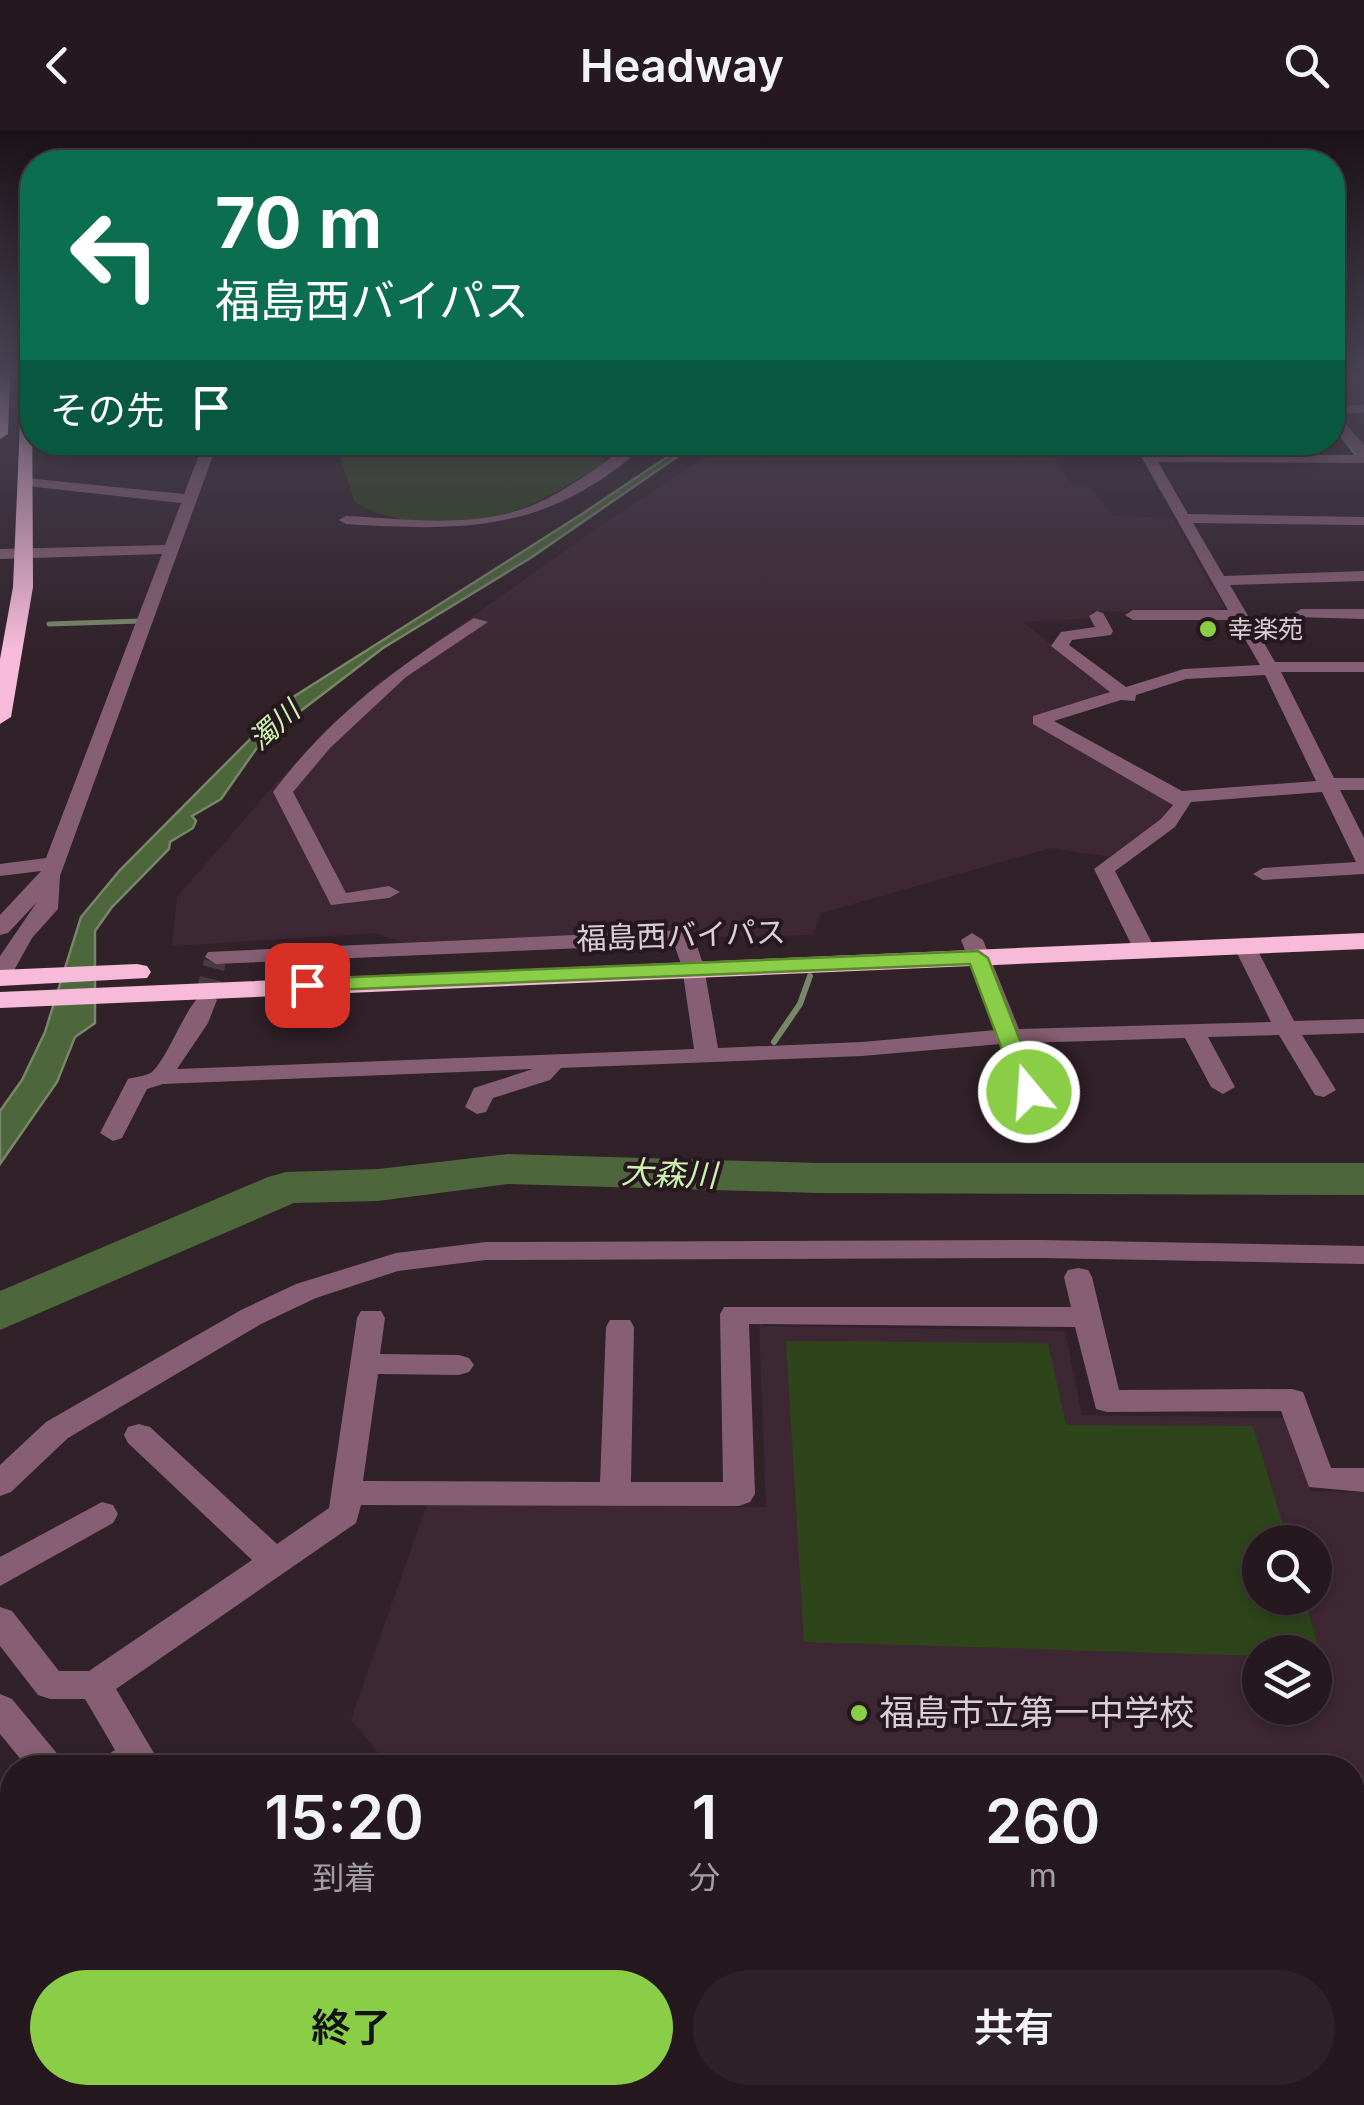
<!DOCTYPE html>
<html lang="ja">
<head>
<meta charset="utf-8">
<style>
  :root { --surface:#25191f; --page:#2d2228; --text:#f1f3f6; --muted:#a3a0a4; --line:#42383d; --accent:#8ace47 }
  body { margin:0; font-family:Inter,"Noto Sans JP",sans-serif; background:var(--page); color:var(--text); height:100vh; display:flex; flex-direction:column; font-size:38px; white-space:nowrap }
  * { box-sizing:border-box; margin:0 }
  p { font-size:32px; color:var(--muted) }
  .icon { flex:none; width:55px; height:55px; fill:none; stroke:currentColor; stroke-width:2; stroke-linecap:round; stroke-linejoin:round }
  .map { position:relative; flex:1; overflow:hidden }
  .drawer { position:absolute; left:0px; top:1625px; width:1365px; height:350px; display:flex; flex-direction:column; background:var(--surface); border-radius:40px 40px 0 0; box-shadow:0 5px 15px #0003,0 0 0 2px var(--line) }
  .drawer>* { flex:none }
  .guide { position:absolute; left:20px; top:20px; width:1325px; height:305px; border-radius:40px; box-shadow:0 5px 15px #0003,0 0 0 2px var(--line); background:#0b6e4f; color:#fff; overflow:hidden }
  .controls { position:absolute; left:1242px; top:1395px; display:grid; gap:20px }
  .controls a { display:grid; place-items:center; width:90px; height:90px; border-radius:50%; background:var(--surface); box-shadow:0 5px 15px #0003,0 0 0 2px var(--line); font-size:50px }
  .pin { position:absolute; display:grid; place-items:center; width:85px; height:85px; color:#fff; margin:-42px; border-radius:20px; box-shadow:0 5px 15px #0006 }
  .me { position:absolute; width:110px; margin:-55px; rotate:342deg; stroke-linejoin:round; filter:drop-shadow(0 0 8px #0008) }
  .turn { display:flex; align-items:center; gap:35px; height:210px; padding:0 30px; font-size:45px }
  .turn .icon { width:130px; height:130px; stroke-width:2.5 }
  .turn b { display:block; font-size:70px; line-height:85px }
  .then { display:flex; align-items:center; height:95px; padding:0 30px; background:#0003; gap:20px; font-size:38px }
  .eta { display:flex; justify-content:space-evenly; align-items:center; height:170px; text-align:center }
  .eta b { font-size:60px; font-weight:600; line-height:70px }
  .action { display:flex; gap:20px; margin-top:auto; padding:20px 30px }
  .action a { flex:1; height:115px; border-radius:60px; background:var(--accent); color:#111; font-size:40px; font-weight:600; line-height:115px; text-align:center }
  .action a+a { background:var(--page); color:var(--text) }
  header { display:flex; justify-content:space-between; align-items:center; height:130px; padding:0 30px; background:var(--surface); font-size:45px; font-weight:600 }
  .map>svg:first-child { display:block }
</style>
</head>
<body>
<header><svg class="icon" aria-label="back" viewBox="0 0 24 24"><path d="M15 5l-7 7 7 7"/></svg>Headway<svg class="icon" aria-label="search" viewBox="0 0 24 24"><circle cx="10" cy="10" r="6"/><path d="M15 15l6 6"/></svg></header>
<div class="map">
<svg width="1364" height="1975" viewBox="0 0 1364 1975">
  <rect width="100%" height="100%" fill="#312129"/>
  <path fill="#3d2733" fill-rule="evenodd" d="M728,313H1046L1071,356H1089L1113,385L1172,388L1224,477L1207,482L1092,481L1095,488L1023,492L1109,560L1102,566L1033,586L1034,593L1175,669L1163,690L1109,727L1051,718L821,783L813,805L718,807L671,800L403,813L376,803L172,816L177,767L275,654L377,554L607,391Z
    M759,1196L1065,1201L1082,1285L1286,1288L1311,1361L1364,1362V1975L1258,1972L1256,1975H942L917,1963L1352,1962V1638H390L351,1589L427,1374L766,1377ZM1260,1412H1315V1468H1260ZM1260,1522H1315V1578H1260Z"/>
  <path fill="#2e441a" d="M352,312H598L605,333C578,348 551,367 522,378C471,397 401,400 355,372L339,324L344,315Z
    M786,1211L1048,1213L1066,1295L1253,1296L1288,1412H1260V1468H1304L1322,1528H1315V1522H1260V1526L804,1512Z"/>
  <path fill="#4e663b" stroke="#788669" stroke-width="2.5" d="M679,313H697L532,427L383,518L298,583L279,603L261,612L221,669L192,686L196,691L193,698L170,712L169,719L112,777L95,801V893L75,907L57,952L0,1034V981L22,950L45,902L81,787L120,740L290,569L582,384L667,327Z"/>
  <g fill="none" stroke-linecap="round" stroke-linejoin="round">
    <path stroke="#788669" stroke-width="4" d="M1343,307L1358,327"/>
    <path stroke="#788669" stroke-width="5" d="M49,494L141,491"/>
    <path stroke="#788669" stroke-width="6" d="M774,912L800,874L810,846"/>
    <path fill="#4e663b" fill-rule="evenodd" d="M508,1024L818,1033H1364V1065L818,1063L508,1054L378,1071L294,1073L0,1200V1161L268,1047L286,1042L378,1039Z"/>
    <path stroke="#4a3b43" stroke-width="22" stroke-dasharray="22 11" stroke-linecap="butt" d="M205,870L215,832"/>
    <path fill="#875f74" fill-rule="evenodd" d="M1364,275V283L1337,284L1364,315V333L1158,332L1188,384L1364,387V395L1193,393L1224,446L1364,441V451L1230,455L1275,532H1364V542H1281L1334,648H1364V660H1340L1364,708V744L1263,750L1253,744L1263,738L1356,732L1322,662L1191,672L1175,697L1115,741L1155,819L1152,824H1136L1094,739L1161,689L1173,675L1033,594V586L1110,562L1051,516L1061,502L1095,497L1089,486L1097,481L1103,483L1113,501L1111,505L1072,510L1069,515L1126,557L1184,539L1260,535L1234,490H1133L1125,485L1133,480H1228L1133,312H1146L1153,324L1358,325L1332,295V276ZM1265,545L1316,651L1182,661L1054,591L1121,570L1135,571L1136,565L1186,549Z
      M204,312H218L60,746L58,779L32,808L8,851L0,853V826L37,772L8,803L0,805V785L41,741L0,746V734L46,728L162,424L0,429V419L165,415L181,373L26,356L19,352L26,348L184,364Z
      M633,312H649C550,401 472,402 346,394L339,390L346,386C407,389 475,399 533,375C569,360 601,334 633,312Z
      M701,312H732L741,317L734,321Z
      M1301,479H1364V489L1295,487L1293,484Z
      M474,488L488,492L406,547L330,618L293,662L346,763L389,756L400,762L389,768L331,775L273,662C330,586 396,538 474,488Z
      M683,800L694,807L704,837L718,918L862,912L996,900L961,810L972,803L983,810L1019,899L1271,892L1233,815L1244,808L1255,815L1294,891L1364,889V903L1302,905L1336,960L1324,967L1315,965L1279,905L1208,907L1235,957L1223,964L1211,957L1185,908L1024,913L1046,982L1034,989L1022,982L1001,914L862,926L561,938L550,950L493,968L486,982L477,984L465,977L474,958L533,939L163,954L147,959L122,1008L113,1011L100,1003L128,949C134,947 147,946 152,942C169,927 189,867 205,863L217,870L208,893L177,939L694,919L682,837L674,814L216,834L205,827L208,822Z
      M1042,1110L1364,1116V1134L1042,1128L486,1130L398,1141L316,1168L261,1194L68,1308L11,1362L0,1366V1335L46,1292L241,1180L296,1154L396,1123L486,1112Z
      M1078,1138L1088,1140L1092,1147L1119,1260L1292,1259L1303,1262L1331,1338H1364V1362L1309,1357L1281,1281L1107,1282L1096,1279L1075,1197L749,1194L755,1364L750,1372L739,1376L361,1375L356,1393L116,1559L155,1625L147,1638H99L104,1627L115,1620L85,1569H50L38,1565L0,1516V1477L12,1481L59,1541H89L252,1430L128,1313L124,1305L128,1297L139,1294L150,1297L277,1414L329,1378L357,1188L361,1181H381L385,1188L380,1224L459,1225L469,1228L474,1235L469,1242L459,1245L378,1244L363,1351L600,1352L606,1197L610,1190H630L634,1197L631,1352H723L720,1184L724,1177H1071L1064,1147L1068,1140Z
      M102,1372L113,1375L118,1384L113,1393L0,1456V1427Z
      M0,1564L12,1569L69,1638H28L0,1604Z
      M0,1727L12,1731V1775L0,1771Z
      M150,1962H195L200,1975H156Z
      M583,1962H646L651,1975H589Z"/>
    <path fill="#f7bbd9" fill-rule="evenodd" d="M0,245H10L8,304L0,309Z
      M22,245H32L33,457L11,587L0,594V529L13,457Z
      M1364,803V819L0,878V862Z
      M137,834L147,836L151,842L147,848L0,856V840Z"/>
  </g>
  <linearGradient id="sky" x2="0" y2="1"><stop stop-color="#1b1217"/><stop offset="0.47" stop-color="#484354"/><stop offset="1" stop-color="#484354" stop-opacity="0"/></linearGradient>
  <rect width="1364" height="521" fill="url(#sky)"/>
  <path fill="#8ace47" stroke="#5a862e" stroke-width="2.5" d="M978,821L988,828L1040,962L1037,967H1021L1018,962L970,834L307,861L297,855L307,849Z"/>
  <g fill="#8ace47" stroke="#271820" stroke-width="4">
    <circle cx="1208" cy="499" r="10"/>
    <circle cx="859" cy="1583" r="10"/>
  </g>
  <g text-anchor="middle" stroke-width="8" stroke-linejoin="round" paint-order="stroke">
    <g font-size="25" fill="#d9cfd4" stroke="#271820" text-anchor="start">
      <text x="1228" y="508">幸楽苑</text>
    </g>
    <g font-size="28" font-style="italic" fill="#cbf3ad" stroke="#271820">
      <text transform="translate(274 595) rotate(-42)" y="10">濁川</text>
    </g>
    <g font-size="30" fill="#d9cfd4" stroke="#271820">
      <text transform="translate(681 806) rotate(-2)" y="10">福島西バイパス</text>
    </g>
    <g font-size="32" font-style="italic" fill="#cbf3ad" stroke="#271820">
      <text transform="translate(669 1044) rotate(2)" y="11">大森川</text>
    </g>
    <g font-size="35" fill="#d9cfd4" stroke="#271820" text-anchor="start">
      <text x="879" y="1595">福島市立第一中学校</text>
    </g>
  </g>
</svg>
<div class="controls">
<a><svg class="icon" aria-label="search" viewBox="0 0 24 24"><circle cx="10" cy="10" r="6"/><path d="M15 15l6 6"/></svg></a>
<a><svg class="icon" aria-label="layers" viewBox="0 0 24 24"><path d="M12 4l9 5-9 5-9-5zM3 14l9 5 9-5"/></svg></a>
</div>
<div class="pin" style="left:307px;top:855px;background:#d93025"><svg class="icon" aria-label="arrive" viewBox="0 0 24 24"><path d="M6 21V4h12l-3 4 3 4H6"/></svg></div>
<svg class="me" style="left:1029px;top:962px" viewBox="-20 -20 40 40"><circle r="17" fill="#8ace47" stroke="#fff" stroke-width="3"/><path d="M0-11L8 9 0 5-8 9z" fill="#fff"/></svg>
<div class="guide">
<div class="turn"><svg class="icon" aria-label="left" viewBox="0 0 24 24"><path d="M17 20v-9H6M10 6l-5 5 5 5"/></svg><div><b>70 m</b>福島西バイパス</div></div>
<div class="then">その先<svg class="icon" aria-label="arrive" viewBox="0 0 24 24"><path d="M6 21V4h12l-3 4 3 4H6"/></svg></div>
</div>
<section class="drawer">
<div class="eta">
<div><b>15:20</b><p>到着</p></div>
<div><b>1</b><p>分</p></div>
<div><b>260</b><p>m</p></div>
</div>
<div class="action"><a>終了</a><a>共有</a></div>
</section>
</div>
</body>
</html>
